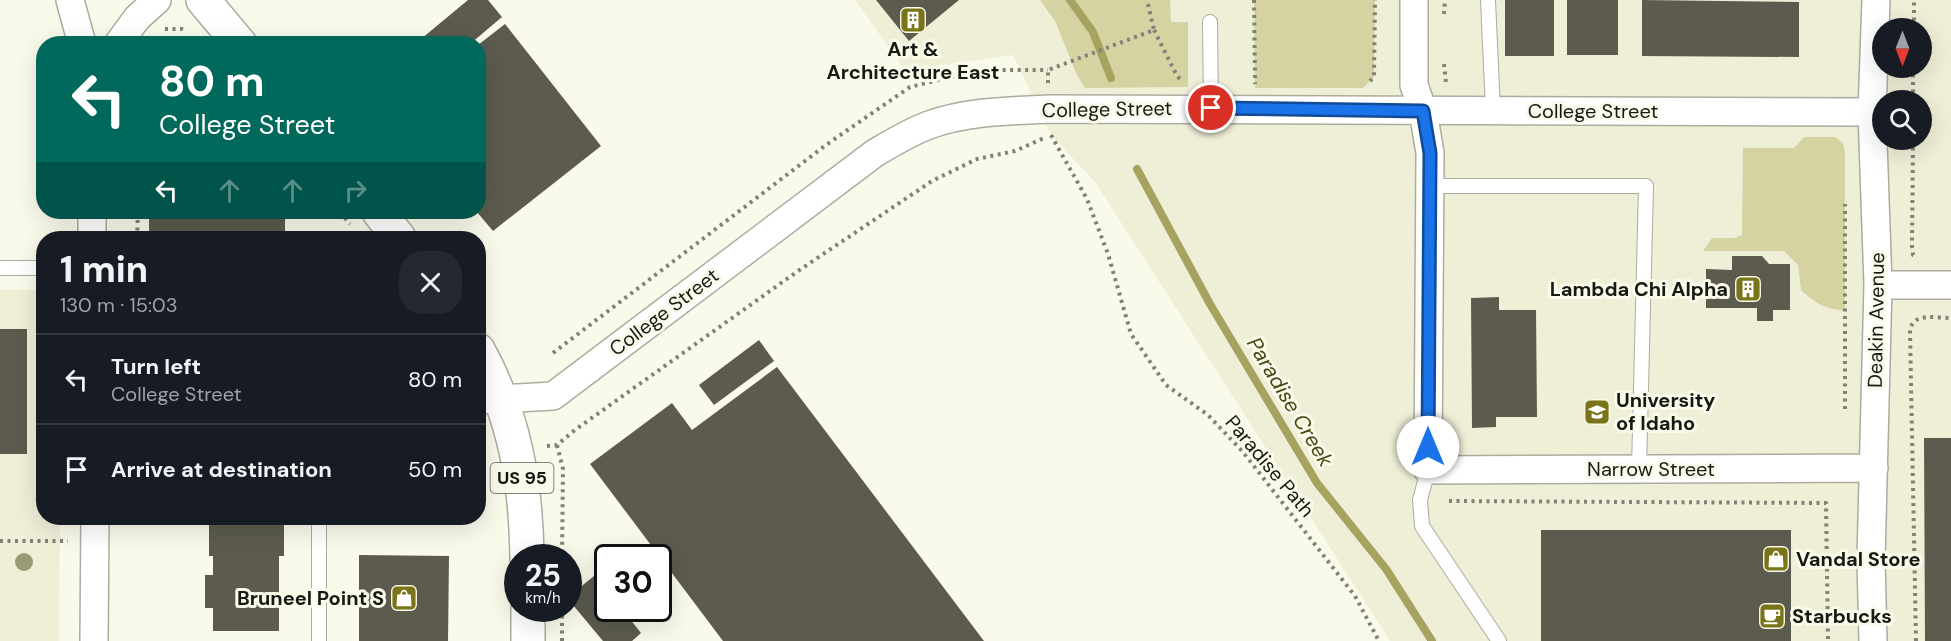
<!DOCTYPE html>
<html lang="en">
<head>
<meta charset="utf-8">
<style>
  :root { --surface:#171b24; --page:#242831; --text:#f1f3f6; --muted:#9ea1a6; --line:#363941 }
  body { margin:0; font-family:"DM Sans",sans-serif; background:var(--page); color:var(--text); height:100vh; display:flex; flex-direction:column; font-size:22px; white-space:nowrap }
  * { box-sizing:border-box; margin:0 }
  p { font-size:20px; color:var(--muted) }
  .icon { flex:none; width:33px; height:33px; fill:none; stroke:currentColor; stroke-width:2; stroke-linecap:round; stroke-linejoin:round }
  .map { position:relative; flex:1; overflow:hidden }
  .side { position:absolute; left:36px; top:231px; width:450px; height:294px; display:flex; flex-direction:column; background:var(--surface); border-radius:24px; box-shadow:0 6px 24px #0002 }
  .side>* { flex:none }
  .hud { position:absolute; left:36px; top:36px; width:450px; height:183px; border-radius:24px; box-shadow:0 6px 24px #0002; background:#00695c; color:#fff; overflow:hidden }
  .needle { width:39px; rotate:180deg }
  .buttons { position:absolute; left:1872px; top:18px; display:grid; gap:12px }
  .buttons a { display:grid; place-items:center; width:60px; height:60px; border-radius:50%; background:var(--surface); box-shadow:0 6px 24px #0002; font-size:30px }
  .speed { position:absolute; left:504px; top:544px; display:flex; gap:12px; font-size:30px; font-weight:700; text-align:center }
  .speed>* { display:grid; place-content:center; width:78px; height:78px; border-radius:50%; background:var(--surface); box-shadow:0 6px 24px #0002; line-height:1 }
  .speed small { font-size:15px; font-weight:400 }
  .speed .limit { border:3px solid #111; border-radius:9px; background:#fff; color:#111 }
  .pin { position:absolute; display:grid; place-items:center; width:51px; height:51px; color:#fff; margin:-26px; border:3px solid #fff; border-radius:50%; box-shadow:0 2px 6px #0007 }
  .me { position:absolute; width:66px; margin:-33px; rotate:0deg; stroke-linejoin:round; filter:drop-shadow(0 0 4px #0008) }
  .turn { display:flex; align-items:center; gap:21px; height:126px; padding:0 24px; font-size:27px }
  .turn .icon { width:78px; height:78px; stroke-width:2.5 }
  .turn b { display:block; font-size:42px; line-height:51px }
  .lanes { display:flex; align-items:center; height:57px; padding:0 24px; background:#0003; justify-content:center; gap:30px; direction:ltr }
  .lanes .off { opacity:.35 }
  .round { display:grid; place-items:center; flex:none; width:63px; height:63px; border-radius:24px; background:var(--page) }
  .head { display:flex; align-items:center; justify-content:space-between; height:102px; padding:0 24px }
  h1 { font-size:36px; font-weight:800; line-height:45px }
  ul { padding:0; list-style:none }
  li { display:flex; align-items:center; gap:18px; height:90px; padding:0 24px; border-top:2px solid var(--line) }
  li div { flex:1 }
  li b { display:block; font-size:22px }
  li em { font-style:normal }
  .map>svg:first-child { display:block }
</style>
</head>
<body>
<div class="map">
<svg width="1951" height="641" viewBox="0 0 1951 641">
  <rect width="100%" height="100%" fill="#fafaeb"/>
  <path fill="#efefd8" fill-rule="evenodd" d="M855,0H1951V641H1390L1095,182L1051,135L1013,55L905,70ZM1882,28H1922V68H1882ZM1882,100H1922V140H1882Z
    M0,290H43L44,518H60L59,641H0Z"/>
  <path fill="#d5d3a2" d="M1040,0H1170L1171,22H1188V87L1085,88L1077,75L1055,21Z
    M1254,0H1375L1374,77L1363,88H1255Z
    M1804,137H1835L1843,143L1845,152V311C1824,308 1816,304 1801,290L1798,265L1784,251H1703L1712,238H1735L1742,235L1743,148H1794Z"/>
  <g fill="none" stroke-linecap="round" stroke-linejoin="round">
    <path stroke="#a6a360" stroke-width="8" d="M1070,0L1093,32L1111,78
      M1137,169L1210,304L1317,483L1386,569L1432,641"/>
  </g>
  <path fill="#5c5b4e" d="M468,0H488L502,17L470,44H415Z
    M876,0H959L909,41Z
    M1505,0H1554V56H1505Z
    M1567,0H1618V55H1567Z
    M1642,0L1799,2V57L1642,56Z
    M505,24L601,146L493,231L477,212L478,45Z
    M149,212H285V238H149Z
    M1732,256H1762L1769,264H1790V310H1773V321H1757V308H1706V269L1732,270Z
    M1499,297V310H1536L1537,417H1496V427L1472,428L1471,298Z
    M0,329H27V454H0Z
    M759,340L774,361L714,405L699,385Z
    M777,367L984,641H723L590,464L672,403L692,430Z
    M1924,438H1951V641H1925Z
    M209,518H284V556H279V631H213V608H205V575H213V556H209Z
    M1541,530H1791V641H1541Z
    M359,555L449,556L448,641H359Z
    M594,576L608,592V609H622L641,633L632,641H603L568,599V597Z"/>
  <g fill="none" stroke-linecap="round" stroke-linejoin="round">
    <defs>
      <path id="lane" d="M1488,0L1493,111
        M1210,22L1211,108
        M1430,186H1646L1639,469
        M0,268H44
        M1428,470L1420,500L1422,526L1499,641
        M319,518V641"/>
      <path id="street" d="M70,0L82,44
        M1414,0V85L1423,111L1430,153L1428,470L1874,468
        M118,44L137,18L157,0
        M92,212V238
        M1878,285H1951
        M478,400L553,396L875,153C892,143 910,132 929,125C967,111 1009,111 1049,109L1872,112
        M94,641L95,518
        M1873,641L1871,559L1878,285L1872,112L1876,0"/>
      <path id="highway" d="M203,0L240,44
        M379,212L399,238
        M478,350C515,417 526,483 527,558
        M528,609V641"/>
    </defs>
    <use href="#lane" stroke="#acac9e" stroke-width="16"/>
    <use href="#street" stroke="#acac9e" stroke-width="30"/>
    <use href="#highway" stroke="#acac9e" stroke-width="36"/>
    <path stroke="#818177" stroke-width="4" stroke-dasharray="3 4.5" stroke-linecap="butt" d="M1254,0L1255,84
      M1444,14L1445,0
      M1914,28V0
      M165,29H182L187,31
      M1154,30L1177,76L1182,81
      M1444,64L1446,83
      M1370,81L1374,77L1375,0
      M1048,83V70L1154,30L1147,0
      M1913,100V68
      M1051,135L1087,199L1108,254L1131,334L1166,385L1208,415L1243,452L1355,596L1379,641
      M1913,140L1912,246L1913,255L1916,256
      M340,212L350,224
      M137,238L138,212
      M553,353L826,145L910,87L979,70H1048
      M1845,409V204
      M557,445L563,469L562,558
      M547,446L557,445L575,430L798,271L932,181L977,159L1015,151L1044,138
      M1449,501L1826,503L1828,641
      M0,541H68
      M562,641V609
      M1916,641L1910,330C1914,312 1935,318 1951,318"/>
    <use href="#lane" stroke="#fff" stroke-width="14"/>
    <use href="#street" stroke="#fff" stroke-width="27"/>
    <use href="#highway" stroke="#fff" stroke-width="33"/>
  </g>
  <circle fill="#9b9a76" cx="24" cy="562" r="9"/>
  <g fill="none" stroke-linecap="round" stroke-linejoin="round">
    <defs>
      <path id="route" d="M1211,108L1423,111L1430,153L1428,447"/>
    </defs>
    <use href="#route" stroke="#114b97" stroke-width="15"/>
    <use href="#route" stroke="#1a73e8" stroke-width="10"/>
  </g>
  <defs>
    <symbol id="building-square" viewBox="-11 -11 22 22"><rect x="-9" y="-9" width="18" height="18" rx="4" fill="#7a7418" stroke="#fafaeb"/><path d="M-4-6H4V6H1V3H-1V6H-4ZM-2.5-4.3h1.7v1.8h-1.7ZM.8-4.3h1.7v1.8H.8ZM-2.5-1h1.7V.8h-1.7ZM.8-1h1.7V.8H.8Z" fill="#fff"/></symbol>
    <symbol id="university-square" viewBox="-11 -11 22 22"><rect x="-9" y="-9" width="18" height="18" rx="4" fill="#7a7418" stroke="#fafaeb"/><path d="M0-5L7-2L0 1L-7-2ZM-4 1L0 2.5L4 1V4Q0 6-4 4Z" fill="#fff"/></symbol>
    <symbol id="shop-square" viewBox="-11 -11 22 22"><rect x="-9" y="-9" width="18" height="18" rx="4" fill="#7a7418" stroke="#fafaeb"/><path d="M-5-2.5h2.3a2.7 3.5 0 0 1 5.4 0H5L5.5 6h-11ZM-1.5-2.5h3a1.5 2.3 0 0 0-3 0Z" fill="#fff"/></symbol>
    <symbol id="cafe-square" viewBox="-11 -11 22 22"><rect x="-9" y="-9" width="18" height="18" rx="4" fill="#7a7418" stroke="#fafaeb"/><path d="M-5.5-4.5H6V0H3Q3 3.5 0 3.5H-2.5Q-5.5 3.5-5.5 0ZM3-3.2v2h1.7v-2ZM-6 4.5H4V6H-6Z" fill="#fff"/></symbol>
  </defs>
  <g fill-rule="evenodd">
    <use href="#building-square" x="898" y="5" width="30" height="30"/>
    <use href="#building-square" x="1733" y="274" width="30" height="30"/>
    <use href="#university-square" x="1582" y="397" width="30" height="30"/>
    <use href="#shop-square" x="1761" y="544" width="30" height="30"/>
    <use href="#shop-square" x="389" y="583" width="30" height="30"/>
    <use href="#cafe-square" x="1757" y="601" width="30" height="30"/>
  </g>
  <g text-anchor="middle" stroke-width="6" stroke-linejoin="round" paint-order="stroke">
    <rect fill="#fafaeb" stroke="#5c5c54" stroke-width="1.5" x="490.5" y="463" width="63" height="30" rx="4.5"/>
    <g font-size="18" font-weight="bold" fill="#191914">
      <text x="522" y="484">US 95</text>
    </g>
    <g font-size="20" font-weight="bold" fill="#191914" stroke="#fafaeb" text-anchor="start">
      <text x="913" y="56" text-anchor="middle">Art &amp;<tspan x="913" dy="23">Architecture East</tspan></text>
      <text x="1728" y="296" text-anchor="end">Lambda Chi Alpha</text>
      <text x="1616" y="407">University<tspan x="1616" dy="23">of Idaho</tspan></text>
      <text x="1796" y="566">Vandal Store</text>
      <text x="384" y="605" text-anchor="end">Bruneel Point S</text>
      <text x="1792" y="623">Starbucks</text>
    </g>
    <g font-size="20" fill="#191914" stroke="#fafaeb">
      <text transform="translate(1107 109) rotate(-1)" y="7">College Street</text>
      <text x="1593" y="118">College Street</text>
      <text transform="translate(664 312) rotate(-37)" y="7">College Street</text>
      <text transform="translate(1876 320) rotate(-89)" y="7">Deakin Avenue</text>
      <text transform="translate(1270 466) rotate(50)" y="7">Paradise Path</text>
      <text x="1651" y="476">Narrow Street</text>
    </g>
    <g font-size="21" font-style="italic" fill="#4a4713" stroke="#fafaeb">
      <text transform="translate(1290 402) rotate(59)" y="7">Paradise Creek</text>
    </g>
  </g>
</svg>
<div class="buttons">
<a><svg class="needle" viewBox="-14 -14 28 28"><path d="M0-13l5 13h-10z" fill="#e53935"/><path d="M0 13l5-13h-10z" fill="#9ea1a6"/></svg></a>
<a><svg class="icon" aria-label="search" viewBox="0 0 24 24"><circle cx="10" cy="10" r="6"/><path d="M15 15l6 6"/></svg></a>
</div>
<div class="speed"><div>25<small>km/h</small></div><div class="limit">30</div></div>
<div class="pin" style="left:1211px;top:108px;background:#d93025"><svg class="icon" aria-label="arrive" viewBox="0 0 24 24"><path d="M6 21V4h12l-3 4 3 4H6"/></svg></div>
<svg class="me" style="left:1428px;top:447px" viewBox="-20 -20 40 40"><circle r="19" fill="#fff"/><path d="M0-13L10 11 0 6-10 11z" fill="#1a73e8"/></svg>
<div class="hud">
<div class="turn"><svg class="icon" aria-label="left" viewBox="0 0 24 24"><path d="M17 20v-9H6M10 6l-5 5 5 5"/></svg><div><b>80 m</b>College Street</div></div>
<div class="lanes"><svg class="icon" aria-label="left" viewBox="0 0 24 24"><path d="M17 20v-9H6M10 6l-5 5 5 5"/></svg><svg class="icon off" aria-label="ahead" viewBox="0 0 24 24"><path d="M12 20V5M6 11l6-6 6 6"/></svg><svg class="icon off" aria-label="ahead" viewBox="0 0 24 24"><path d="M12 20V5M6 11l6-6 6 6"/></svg><svg class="icon off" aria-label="right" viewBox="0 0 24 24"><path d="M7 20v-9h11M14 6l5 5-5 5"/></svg></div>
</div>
<section class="side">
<div class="head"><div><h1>1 min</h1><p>130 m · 15:03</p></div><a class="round"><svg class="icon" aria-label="close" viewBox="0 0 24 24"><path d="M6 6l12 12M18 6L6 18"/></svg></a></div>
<ul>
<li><svg class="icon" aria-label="left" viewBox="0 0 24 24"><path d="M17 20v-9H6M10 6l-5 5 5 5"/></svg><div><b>Turn left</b><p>College Street</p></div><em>80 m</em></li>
<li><svg class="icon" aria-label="arrive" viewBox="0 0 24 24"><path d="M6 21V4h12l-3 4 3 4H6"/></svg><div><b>Arrive at destination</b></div><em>50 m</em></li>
</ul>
</section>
</div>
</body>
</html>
